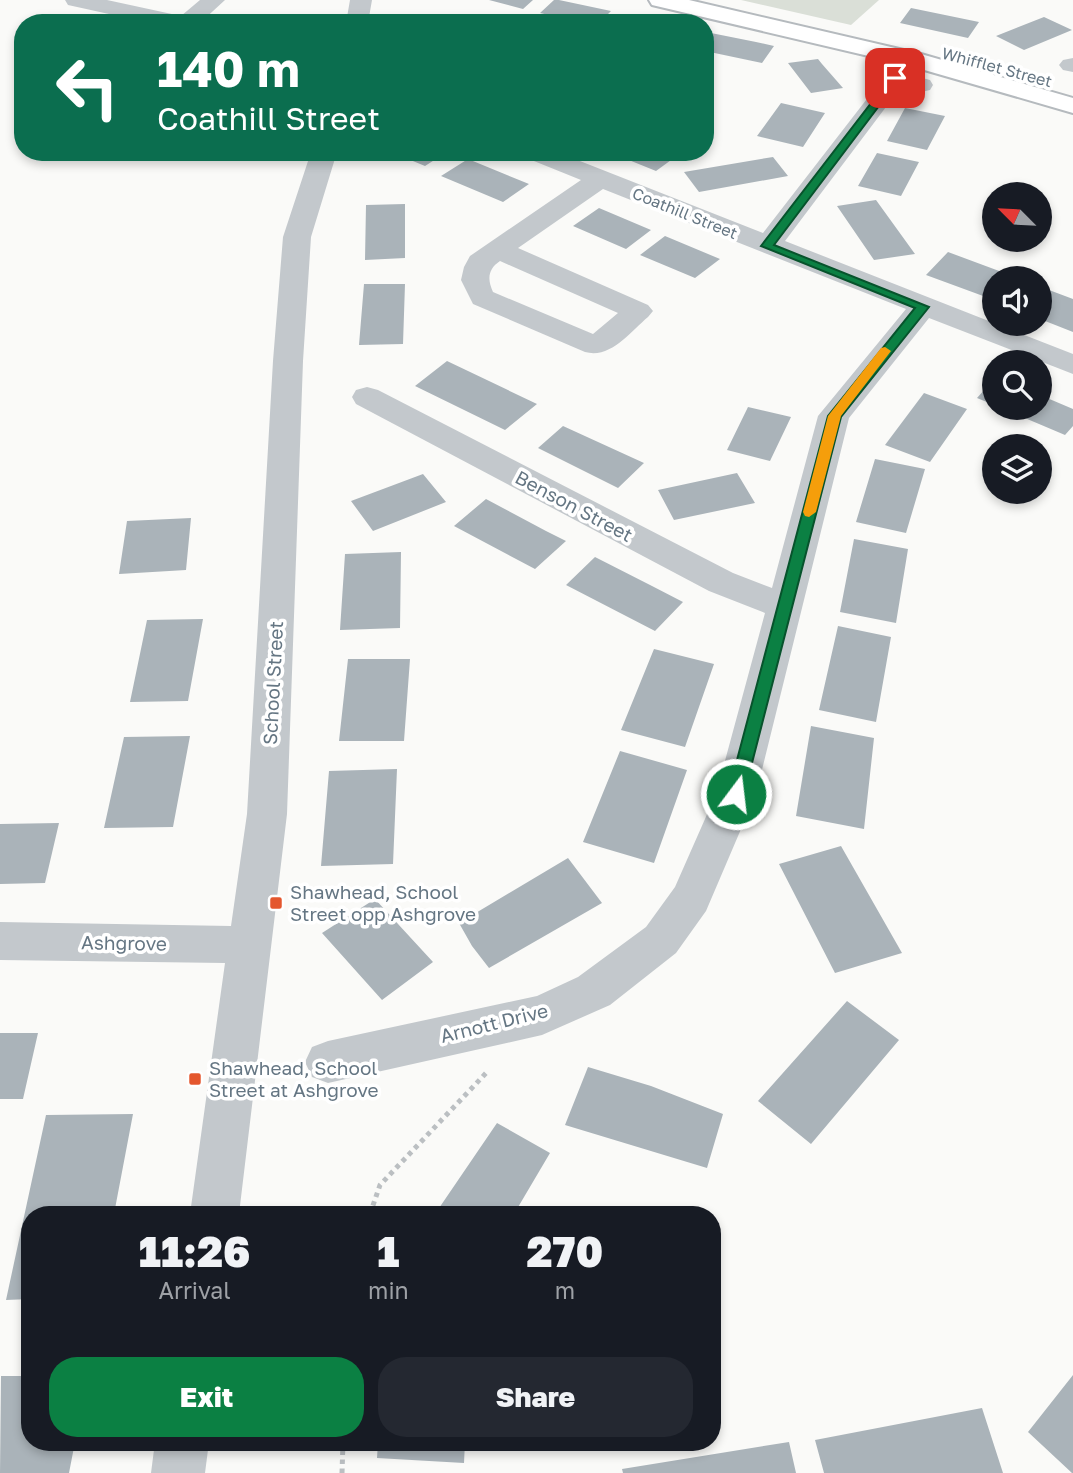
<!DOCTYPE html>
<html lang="en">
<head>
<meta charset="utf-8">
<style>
  :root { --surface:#171b24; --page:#242831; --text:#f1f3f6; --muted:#9ea1a6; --accent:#0b8043 }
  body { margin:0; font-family:"Golos Text",sans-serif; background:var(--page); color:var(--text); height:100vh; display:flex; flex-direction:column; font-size:26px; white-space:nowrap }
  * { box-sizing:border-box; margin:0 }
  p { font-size:23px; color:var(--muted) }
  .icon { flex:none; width:38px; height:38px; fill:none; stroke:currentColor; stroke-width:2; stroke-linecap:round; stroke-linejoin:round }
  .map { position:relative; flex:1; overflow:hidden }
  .drawer { position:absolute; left:21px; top:1206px; width:700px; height:245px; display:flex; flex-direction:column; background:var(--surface); border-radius:28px; box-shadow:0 4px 10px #0003 }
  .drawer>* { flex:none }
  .hud { position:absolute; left:14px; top:14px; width:700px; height:147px; border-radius:28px; box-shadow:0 4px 10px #0003; background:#0b6e4f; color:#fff; overflow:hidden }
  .needle { width:46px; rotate:294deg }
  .controls { position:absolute; left:982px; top:182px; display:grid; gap:14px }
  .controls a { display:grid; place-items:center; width:70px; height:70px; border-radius:50%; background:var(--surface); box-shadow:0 4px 10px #0003; font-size:35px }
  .pin { position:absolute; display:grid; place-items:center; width:60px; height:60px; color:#fff; margin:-30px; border-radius:14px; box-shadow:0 4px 10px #0006 }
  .me { position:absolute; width:77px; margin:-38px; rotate:15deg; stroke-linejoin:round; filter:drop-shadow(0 0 5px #0008) }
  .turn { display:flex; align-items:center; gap:24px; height:147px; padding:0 28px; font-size:32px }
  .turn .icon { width:91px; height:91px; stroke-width:2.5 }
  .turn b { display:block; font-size:49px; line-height:60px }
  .eta { display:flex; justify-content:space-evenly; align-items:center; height:119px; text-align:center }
  .eta b { font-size:42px; font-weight:800; line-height:49px }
  .button { display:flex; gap:14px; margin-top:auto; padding:14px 28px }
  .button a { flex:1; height:80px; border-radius:28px; background:var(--accent); color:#fff; font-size:28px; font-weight:800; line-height:80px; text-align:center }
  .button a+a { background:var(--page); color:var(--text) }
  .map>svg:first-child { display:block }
</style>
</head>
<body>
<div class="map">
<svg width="1073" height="1473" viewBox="0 0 1073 1473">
  <rect width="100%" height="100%" fill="#fafaf8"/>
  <path fill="#dadfd7" d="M741,0H879L851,25Z"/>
  <path fill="#aab3b9" d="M489,0H533L523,9Z
    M554,0H559L611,11L599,23H584L540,13Z
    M911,8L979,22L968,38L900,23Z
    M1044,17L1072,30L1024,50L996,36Z
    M711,33L756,42L774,46L762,63L705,51V40Z
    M818,59L822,64L843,88L811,93L788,63Z
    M781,103L825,113L803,147L757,136Z
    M905,108L945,116L927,150L887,141Z
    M391,152H447L425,166Z
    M609,152H672L678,155L656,171Z
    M877,153L919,162L901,196L858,186Z
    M773,157L788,176L699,192L684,172Z
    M468,159L529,184L503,202L441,176Z
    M876,200L915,254L874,260L837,206Z
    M405,204V258L365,260L366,205Z
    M599,208L651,230L626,249L573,226Z
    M665,236L720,259L695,278L640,255Z
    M948,252L1018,278H994V300L926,275Z
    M364,284H405L403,344L359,345Z
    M1049,290L1073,299V332L1040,319V299Z
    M447,361L537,404L505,430L415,386Z
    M994,379V405L977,398Z
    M924,393L967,409L930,462L885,445Z
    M1040,395L1073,409V426L1065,435L1001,408H1040Z
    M748,407L791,417L770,461L727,450Z
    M563,426L644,463L618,488L538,448Z
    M875,459L925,469L906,533L856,522Z
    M737,473L755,503L674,520L658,490Z
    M423,474L446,502L373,531L351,501Z
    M486,499L546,531L566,541L535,569L454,526Z
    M191,518L186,570L119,574L127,521Z
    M854,539L908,549L896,623L840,612Z
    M401,552L400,628L340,630L345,554Z
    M595,557L652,586L683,602L655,631L566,585Z
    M203,619L188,701L130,702L147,620Z
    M838,626L891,637L876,722L819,710Z
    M654,649L714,664L685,747L621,730Z
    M348,659H410L404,741H339Z
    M811,726L874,738L864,829L796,816Z
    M190,736L173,827L104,828L124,737Z
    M620,751L687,770L654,863L583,842Z
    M397,769L393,864L321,866L329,771Z
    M59,823L45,883L0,884V824Z
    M841,846L902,953L835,973L779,864Z
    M568,858L602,903L489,968L472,946L459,923Z
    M375,899L433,962L382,1000L322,933Z
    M847,1001L899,1040L811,1144L758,1101Z
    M0,1033H38L23,1099H0Z
    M588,1067L651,1086L723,1114L707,1168L565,1125Z
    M133,1114L114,1214H30V1299L6,1300L46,1115Z
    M497,1123L550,1153L514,1214H435Z
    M1073,1375V1473H1072L1028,1432Z
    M1,1376H30V1442H75L69,1473H0Z
    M982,1408L1003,1473H824L815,1440Z
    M378,1442H465L464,1463L377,1458Z
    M789,1442L796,1473H623L622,1469Z"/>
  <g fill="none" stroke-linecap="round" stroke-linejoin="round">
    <defs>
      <path id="major" d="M649,0H689L921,54L1073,98V113L907,65L652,5Z"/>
    </defs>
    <use href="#major" stroke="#b5babe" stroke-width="4"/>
    <path stroke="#bbbfc2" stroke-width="5" stroke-dasharray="4.5 4.5" stroke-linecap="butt" d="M370,1214L380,1185L488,1071
      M342,1473L343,1442"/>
    <path fill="#c3c8cc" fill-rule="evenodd" d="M65,0H107L181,16L200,0H225L200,23H150L68,5Z
      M350,0H372L368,23H346Z
      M1073,58V72L1063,70L1059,65L1063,60Z
      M895,71L930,80L933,85L930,90L921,92L901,87L785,241L1073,354V374L929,318L849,418L756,794L706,911L676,953L610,1005L542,1035L328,1083L312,1077L305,1062L312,1047L328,1041L537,996L578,977L646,927L675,887L716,794L765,613L709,591L356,404L352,397L356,390L367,387L378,390L733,573L772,588L818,416L906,309L603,189L518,248L648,305L653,311L648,317C630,332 611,359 585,352L473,304L461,280L464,267L470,256L581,180L524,157L520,152H557L763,233L887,73ZM500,261L618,313L593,334L493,292C487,279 488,269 500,261Z
      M311,152H337L311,237L303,361L287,814L239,1214H190L225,963L0,960V922L231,926L247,814L273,361L283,237Z
      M155,1442H209L205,1473H151Z"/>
    <use href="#major" fill="#fff" fill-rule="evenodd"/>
  </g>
  <path fill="#0b8043" stroke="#07532c" stroke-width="2" d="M892,76L900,78L774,245L929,307L841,417L744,794L742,799H730L728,794L828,416L915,308L761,246Z"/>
  <path fill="#f59e0b" d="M885,347L891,351L841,416L816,512L809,517L805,516L803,512L828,416L881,348Z"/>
  <g fill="#e4572e" stroke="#fff" stroke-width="2.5">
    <rect x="269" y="896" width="14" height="14" rx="3.5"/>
    <rect x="188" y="1072" width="14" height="14" rx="3.5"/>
  </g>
  <g text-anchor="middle" stroke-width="7" stroke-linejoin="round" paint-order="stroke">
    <g font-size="16" fill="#657683" stroke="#fff">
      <text transform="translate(997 67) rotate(15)" y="6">Whifflet Street</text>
      <text transform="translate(685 213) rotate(22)" y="6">Coathill Street</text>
    </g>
    <g font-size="19" fill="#657683" stroke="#fff">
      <text transform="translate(574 506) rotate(28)" y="7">Benson Street</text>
      <text transform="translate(273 683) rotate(-87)" y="7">School Street</text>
      <text transform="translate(124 943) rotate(1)" y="7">Ashgrove</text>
      <text transform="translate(494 1023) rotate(-14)" y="7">Arnott Drive</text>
    </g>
    <g font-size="19" fill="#657683" stroke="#fff" text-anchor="start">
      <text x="290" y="899">Shawhead, School<tspan x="290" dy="22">Street opp Ashgrove</tspan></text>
      <text x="209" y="1075">Shawhead, School<tspan x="209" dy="22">Street at Ashgrove</tspan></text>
    </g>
  </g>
</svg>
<div class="controls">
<a><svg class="needle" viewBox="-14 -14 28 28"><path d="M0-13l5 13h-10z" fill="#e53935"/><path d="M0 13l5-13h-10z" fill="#9ea1a6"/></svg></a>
<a><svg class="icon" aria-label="sound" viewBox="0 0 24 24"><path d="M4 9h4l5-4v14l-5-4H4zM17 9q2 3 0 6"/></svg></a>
<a><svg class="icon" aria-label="search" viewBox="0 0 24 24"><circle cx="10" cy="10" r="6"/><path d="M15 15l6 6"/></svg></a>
<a><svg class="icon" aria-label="layers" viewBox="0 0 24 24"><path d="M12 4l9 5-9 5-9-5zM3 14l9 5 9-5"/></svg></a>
</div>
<div class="pin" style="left:895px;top:78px;background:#d93025"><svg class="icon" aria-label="arrive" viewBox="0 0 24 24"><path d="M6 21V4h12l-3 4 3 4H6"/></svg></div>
<svg class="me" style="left:736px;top:794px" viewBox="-20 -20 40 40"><circle r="17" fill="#0b8043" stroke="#fff" stroke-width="3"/><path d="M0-11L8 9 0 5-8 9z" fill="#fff"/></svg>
<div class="hud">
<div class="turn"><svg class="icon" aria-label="left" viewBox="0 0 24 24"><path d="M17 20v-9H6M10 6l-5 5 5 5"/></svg><div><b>140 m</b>Coathill Street</div></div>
</div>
<section class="drawer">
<div class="eta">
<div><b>11:26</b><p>Arrival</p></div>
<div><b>1</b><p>min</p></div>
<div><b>270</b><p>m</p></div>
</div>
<div class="button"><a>Exit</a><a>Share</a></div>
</section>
</div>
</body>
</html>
